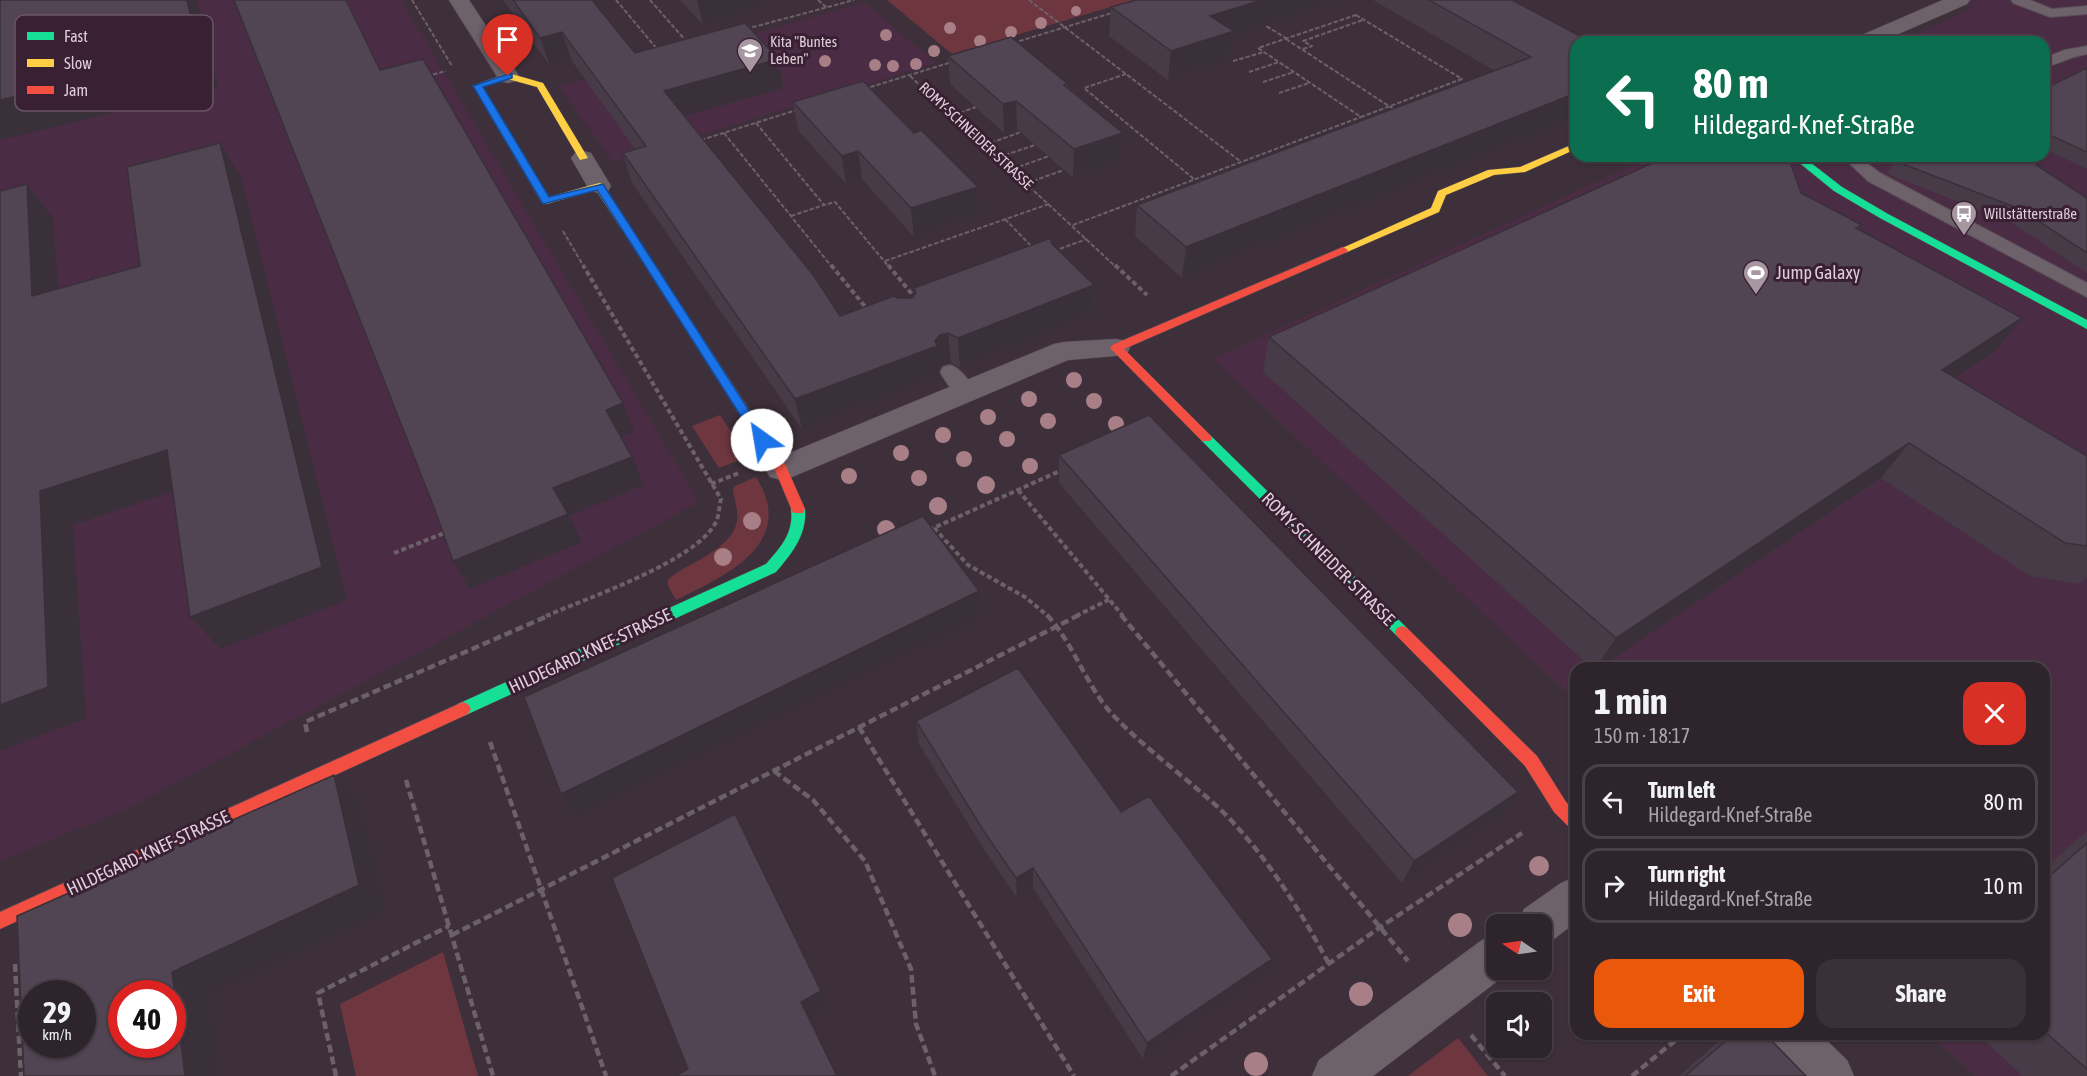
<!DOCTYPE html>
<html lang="en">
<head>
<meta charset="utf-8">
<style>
  :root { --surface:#2e242c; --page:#3a3038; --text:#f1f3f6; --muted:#a7a4a9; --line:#494148; --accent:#ea580c }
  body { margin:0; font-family:"Asap Condensed",sans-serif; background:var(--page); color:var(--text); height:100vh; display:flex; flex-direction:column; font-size:22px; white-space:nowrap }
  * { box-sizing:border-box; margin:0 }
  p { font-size:20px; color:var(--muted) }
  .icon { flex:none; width:33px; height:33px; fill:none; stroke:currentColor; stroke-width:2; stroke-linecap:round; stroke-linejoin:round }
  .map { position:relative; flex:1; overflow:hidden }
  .panel { position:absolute; left:1570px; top:662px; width:480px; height:378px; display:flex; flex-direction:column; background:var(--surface); border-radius:18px; box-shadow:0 2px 4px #0004,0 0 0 2px var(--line) }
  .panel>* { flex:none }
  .top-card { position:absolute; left:1570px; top:36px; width:480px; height:126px; border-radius:18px; box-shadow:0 2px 4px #0004,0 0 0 2px var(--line); background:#0b6e4f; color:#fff; overflow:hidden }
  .needle { width:39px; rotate:283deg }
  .buttons { position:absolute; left:1486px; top:914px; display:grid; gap:12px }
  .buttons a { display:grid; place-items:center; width:66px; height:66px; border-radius:12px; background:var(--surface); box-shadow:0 2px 4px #0004,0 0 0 2px var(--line); font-size:30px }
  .speed { position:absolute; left:18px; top:980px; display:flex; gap:12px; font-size:30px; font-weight:700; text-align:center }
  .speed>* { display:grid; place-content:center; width:78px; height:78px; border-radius:50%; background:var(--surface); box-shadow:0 2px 4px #0004,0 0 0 2px var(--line); line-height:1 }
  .speed small { font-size:15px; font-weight:400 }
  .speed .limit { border:9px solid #d22; background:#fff; color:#111 }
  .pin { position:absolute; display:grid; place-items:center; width:51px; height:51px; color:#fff; margin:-62px -26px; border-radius:50% 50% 50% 0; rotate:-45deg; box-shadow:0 0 6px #0007 }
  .pin .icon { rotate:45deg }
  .me { position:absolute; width:66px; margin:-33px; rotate:328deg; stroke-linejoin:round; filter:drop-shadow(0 0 4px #0008) }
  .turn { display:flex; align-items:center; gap:21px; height:126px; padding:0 24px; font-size:27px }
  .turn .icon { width:78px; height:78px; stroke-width:2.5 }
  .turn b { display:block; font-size:42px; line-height:51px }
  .round { display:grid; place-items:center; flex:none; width:63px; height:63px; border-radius:18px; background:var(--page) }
  .summary { display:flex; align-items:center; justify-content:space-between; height:102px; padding:0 24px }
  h1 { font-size:36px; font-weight:700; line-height:45px }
  .cta { display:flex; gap:12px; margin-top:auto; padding:12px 24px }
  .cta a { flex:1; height:69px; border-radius:18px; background:var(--accent); color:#fff; font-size:24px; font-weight:700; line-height:69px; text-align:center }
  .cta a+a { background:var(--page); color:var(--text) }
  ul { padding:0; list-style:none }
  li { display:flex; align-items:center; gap:18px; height:75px; margin:0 12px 9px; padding:0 12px; border:3px solid var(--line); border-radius:18px }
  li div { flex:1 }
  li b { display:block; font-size:22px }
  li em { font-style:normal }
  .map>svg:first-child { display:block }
</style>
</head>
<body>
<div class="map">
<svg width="2087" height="1076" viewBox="0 0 2087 1076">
  <rect width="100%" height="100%" fill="#3e303a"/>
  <path fill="#4a2d44" d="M0,0H401L699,502L127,809L0,861Z
    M1956,0H2087V1076H1975L1930,1034H2044V668H1576V701L1213,359L1653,156H2044V42H1900L1974,8Z
    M865,3L936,63L613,162L559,86Z"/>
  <path fill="#6e3740" d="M887,0H1134L952,54Z
    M720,415L748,457L719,468L692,426Z
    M756,477C760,484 764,491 766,498C783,553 713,581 676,600L668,586V580C684,564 733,550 737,521C739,509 734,501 733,489L735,486Z
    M443,952L478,1076H356L340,1004Z
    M1458,1038L1488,1076H1408Z"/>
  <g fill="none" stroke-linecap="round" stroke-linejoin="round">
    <defs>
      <path id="lane" d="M2011,0H2030L2052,9L2087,6V14L2050,17L2013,3Z
        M2087,46V54L2074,57L2044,68V58L2065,50Z
        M1848,156H1864L1863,160L1880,173L2087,283V297L1868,181L1847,161Z
        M950,365C961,368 970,382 976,392L973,397C957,401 948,385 940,372L943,367Z"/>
      <path id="street" d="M449,0H469L519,76L516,81L508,83L500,81Z
        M1943,0H1970L1967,4L1880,42H1851L1855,38Z
        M583,151L591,153L611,186L608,191L599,193L590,191L571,158L575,153Z
        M1116,339L1126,341L1130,348L1126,355L1068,360L792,477L781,480L770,477L765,469L770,461L1054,344L1064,342Z
        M1576,877V922L1554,939L1542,943V924H1518L1524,909L1561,883Z
        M1497,934V969L1512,970L1373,1076H1312L1319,1060L1482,940Z
        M1766,1034H1820L1847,1060L1854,1076H1798L1772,1050Z"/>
      <path id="fast" d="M1791,156H1802L1842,187L1888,214L2087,320V329L1880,218L1834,191Z
        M1206,434L1210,435L1407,628L1409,632L1407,636L1402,638L1397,636L1202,441L1200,438Z
        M798,504L805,509C807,535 792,553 776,572L468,714L463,716L458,714L455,709L458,704L766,564C781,547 794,533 791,509Z"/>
      <path id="slow" d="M508,73L543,83L588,158L580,160L537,87L508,79L483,87L549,197L599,183L603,184L629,225L628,227H620L596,190L546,204L542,203L473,86Z
        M1576,143V149L1525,172L1494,175L1446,195L1439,212L1347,252L1343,253L1338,250L1431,208L1438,191L1488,170L1520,167Z"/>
      <path id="jam" d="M624,222L629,225L786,466L805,509L803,513H793L775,470L619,225Z
        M1343,247L1348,250L1347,252L1124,349L1210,435L1212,438L1210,441H1202L1110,348L1112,345Z
        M1402,626L1407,628L1537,756L1566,802L1576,812V830L1570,828L1554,812L1525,766L1397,636L1395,632L1397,628Z
        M463,702L468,704L471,709L468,714L0,929V912Z"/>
    </defs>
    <use href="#lane" stroke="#594c56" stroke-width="2"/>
    <use href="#street" stroke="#594c56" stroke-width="1"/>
    <use href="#fast" stroke="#594c56" stroke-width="1"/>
    <use href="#slow" stroke="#594c56" stroke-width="1"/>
    <use href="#jam" stroke="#594c56" stroke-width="1"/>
    <path stroke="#6c6169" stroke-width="2" stroke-dasharray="4.5 2" stroke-linecap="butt" d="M412,0L452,66
      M616,0L658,50
      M650,0L687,42
      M818,0L827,8
      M1029,0L1240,161
      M1356,15L1462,79L1361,117L1258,48Z
      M1261,23L1286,38
      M746,29L854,0
      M1286,39L1398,112
      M1013,43L1115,12
      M1303,49L1312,46L1303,41L1363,20
      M1233,61L1264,52
      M429,71L431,75L446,71
      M1249,72L1279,62
      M1126,74L1084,88L1194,179
      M910,76L1116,267
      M1263,82L1294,72
      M864,89L952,62
      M1279,93L1309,83
      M954,115L976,107
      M756,123L824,205L835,202L889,267
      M724,133L832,267
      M701,140L800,109
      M985,145L1021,132
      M999,157L1035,145
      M1013,169L1049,156
      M1027,183L1064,170
      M791,216L824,205
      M1005,219L1034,249
      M1073,225L1361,117
      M563,231L584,267
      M1054,251L1087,239
      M885,261L1049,204"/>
    <path stroke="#6c6169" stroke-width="4" stroke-dasharray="5 3" stroke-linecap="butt" d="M831,265L867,309
      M888,265L916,299
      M1115,265L1147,295
      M711,484L739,473
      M1018,490L1123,616
      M934,528L968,565L1025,597L1048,616
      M929,530L1062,470
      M394,553L447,532
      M546,616C587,598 697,561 716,522C719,516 719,506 721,499L583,265
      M1076,616L1110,599"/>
    <path stroke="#6c6169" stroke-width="4.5" stroke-dasharray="8 4" stroke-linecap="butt" d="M1047,615C1074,644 1085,684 1112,714C1147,751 1189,779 1225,814C1268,858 1300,910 1329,964
      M1121,615L1408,961
      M859,727L1074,1076
      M307,732L305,722L550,615
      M490,742L606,1076
      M774,771L813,800L865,861L911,969L916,1024L935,1076
      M406,780L493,1076
      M452,935L1079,615
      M15,964L21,1076
      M1471,1035L1505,1076
      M336,1076L318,993L449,926
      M1171,1076L1379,928L1522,833
      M1632,1076L1683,1034"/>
    <use href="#lane" fill="#6d616a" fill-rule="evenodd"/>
    <use href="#street" fill="#6d616a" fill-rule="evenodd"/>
    <use href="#fast" fill="#16e098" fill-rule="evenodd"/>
    <use href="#slow" fill="#ffcf43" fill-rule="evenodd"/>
    <use href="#jam" fill="#f24e42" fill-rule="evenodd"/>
  </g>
  <g fill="#a87f86">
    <circle cx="1076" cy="11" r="5"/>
    <circle cx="1041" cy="23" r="6"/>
    <circle cx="950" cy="28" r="6"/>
    <circle cx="1011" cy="32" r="6"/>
    <circle cx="886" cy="35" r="6"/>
    <circle cx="980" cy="41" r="6"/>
    <circle cx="934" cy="51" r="6"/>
    <circle cx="825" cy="61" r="6"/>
    <circle cx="916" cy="64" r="6"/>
    <circle cx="875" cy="65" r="6"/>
    <circle cx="893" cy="66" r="6"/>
    <circle cx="1074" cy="380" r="8"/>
    <circle cx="1029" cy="399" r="8"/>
    <circle cx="1094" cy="401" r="8"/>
    <circle cx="988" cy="417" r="8"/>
    <circle cx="1048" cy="421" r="8"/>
    <circle cx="1116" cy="424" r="8"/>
    <circle cx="943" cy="435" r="8"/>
    <circle cx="1007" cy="439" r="8"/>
    <circle cx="901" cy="453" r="8"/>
    <circle cx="964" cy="459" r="8"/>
    <circle cx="1030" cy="466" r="8"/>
    <circle cx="849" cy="476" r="8"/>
    <circle cx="919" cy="478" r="8"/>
    <circle cx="986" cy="485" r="9"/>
    <circle cx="938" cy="506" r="9"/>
    <circle cx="752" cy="521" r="9"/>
    <circle cx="886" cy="529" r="9"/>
    <circle cx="723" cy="557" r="9"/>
    <circle cx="1539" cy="866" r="10"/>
    <circle cx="1460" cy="925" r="12"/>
    <circle cx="1361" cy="994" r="12"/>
    <circle cx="1256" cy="1064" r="12"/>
  </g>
  <path fill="#473b47" d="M503,0H592L635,53L778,59L783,88L685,116L840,316L897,298H912L915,294L914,288L1051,243L1094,285L1093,315L960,368L951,363L942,365L939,369L940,376L802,429L632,183L623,153L635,149L572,61L550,66Z
    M680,0H766L767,7L703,25Z
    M1136,0H1345L1233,36L1230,60L1168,80L1109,36L1111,7Z
    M1373,0H1512L1576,42V118L1182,278L1135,236L1137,205L1495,71Z
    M948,56L1068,84V87L1123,133L1121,162L1073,178L1017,129L1004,133L950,84Z
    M2087,68V169L2045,149Z
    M793,102L979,215L914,237L862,179L846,184L798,130Z
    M1895,161L2036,165L2087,198V273L2011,222L1887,174Z
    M1801,193L1862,225L1859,230L1994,352L1955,378L2087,456V577L2079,584L2030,576L1881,478L1599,668H1592L1263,372L1269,337Z
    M1059,455L1518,792L1503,815L1402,883L1059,483Z
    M916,721L1121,812L1264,977L1143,1059L1033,888L1017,898L985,851L919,744Z
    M2087,831V1076H2023L1977,1034H2044V869Z
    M1730,1034H1765L1806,1076H1679L1718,1042Z"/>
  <path fill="#39303a" d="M187,0H197L218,87L0,140V100Z
    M697,0H766L767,7L703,25Z
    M1262,0H1345L1233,36L1230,60L1168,80L1171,51L1210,16Z
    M562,32L572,61L550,66L540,38Z
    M778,59L783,88L672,120L664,91Z
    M1576,93V118L1182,278L1186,247Z
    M1016,101L1017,129L1004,133L1003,104Z
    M1123,133L1121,162L1073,178L1074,149Z
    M220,143L241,177L347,600L221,649L190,617Z
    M858,151L862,179L846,184L842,156Z
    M27,184L53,218L61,331L32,296Z
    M978,187L979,215L914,237L911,208Z
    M1094,285L1093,315L960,368L958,338Z
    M2022,318L1994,352L1915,404L1942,370Z
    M948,333L951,363L942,365L939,369L940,376L802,429L795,399L935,341L940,335Z
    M623,403L634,432L618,438L606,410Z
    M1909,443L1881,478L1599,668H1596L1616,638Z
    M167,450L195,484L73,525L86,718L0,751V705L40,491Z
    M632,457L644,485L569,516L582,542L470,589L453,561L553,488Z
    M979,591L981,618L577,818L561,794Z
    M334,775L361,803L387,911L209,995L221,1076H185L172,972Z
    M1518,792L1503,815L1402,883L1414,861Z
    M1033,868V888L1017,898L1016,878Z
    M1272,959L1264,977L1143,1059L1147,1043Z
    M821,991L828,1008L810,1019L801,1002Z"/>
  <path fill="#524553" stroke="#39303a" stroke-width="1.5" fill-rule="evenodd" d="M0,0H187L199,54L0,100Z
    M234,0H346L380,70L423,59L623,403L606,410L632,457L553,488L568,514L453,561L435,510Z
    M513,0H592L635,53L745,23L778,59L664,91L814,276L840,316L894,296L897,298H912L916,293L914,288L1051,238V243L1094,285L958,338L948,333L940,335L935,341L937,346L795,399L623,153L646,146L562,32L540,38Z
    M1136,0H1262L1210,16L1234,31L1171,51L1111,7Z
    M1429,0H1512L1591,42H1576V93L1186,247L1137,205L1531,57Z
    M1011,37L1068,84L1064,85L1123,133L1074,149L1016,101L1003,104L948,56Z
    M2087,68V152L2052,136L2044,150V89Z
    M863,81L914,133L921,130L978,187L911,208L858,151L842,156L793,102Z
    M220,143L322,567L190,617L167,450L40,491L48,687L0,705V191L27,184L32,296L140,266L127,167Z
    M1668,156H1788L1801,193L1862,225L1856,228L2022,318L1942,370L2087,456V546L2065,543L1909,443L1616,638L1269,337Z
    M1906,156H2041L2036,165L2087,198V253L2020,209L1895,161Z
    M1149,415L1518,792L1414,861L1059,455Z
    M923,516L979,591L561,794L524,697Z
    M1018,668L1121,812L1149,796L1272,959L1147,1043L1033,868L1016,878L983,830L916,721Z
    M334,775L359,885L172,972L185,1076H24L17,916ZM32,993H82V1044H32ZM122,993H172V1044H122Z
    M735,814L821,991L801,1002L837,1076H676L688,1069L612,878Z
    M2087,843V1069L2044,1031V881Z
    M1734,1034H1765L1806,1076H1685Z"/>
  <path fill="#1a73e8" stroke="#114b97" stroke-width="1.5" d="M508,74H512V78L483,87L549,197L603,184L766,437L768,440L766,443H758L597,190L543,204L473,86Z"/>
  <defs>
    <symbol id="school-pin" viewBox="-11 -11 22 30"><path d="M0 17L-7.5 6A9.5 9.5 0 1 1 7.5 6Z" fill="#a797a2" stroke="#392033"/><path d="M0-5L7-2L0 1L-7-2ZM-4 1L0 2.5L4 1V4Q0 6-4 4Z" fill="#fff"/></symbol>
    <symbol id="bus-pin" viewBox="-11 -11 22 30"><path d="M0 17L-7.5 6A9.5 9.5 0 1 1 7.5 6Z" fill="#a797a2" stroke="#392033"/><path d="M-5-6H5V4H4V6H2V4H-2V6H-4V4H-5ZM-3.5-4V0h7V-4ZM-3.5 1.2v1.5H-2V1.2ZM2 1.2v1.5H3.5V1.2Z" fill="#fff"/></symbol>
    <symbol id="stadium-pin" viewBox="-11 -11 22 30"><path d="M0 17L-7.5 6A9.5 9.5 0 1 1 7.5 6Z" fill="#a797a2" stroke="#392033"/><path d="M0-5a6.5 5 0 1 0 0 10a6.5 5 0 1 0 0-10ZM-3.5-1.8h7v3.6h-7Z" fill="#fff"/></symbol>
  </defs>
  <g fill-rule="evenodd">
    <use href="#school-pin" x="735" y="36" width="30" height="40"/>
    <use href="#bus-pin" x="1949" y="199" width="30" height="40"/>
    <use href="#stadium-pin" x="1741" y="258" width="30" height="40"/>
  </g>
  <g text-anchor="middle" stroke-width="6" stroke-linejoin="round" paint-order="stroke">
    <g font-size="15" fill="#dfceda" stroke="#392033" text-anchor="start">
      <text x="770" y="47">Kita "Buntes<tspan x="770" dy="17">Leben"</tspan></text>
      <text x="1984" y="219">Willstätterstraße</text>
    </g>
    <g font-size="15" fill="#dfceda" stroke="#392033">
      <text transform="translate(976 136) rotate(43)" y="5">ROMY-SCHNEIDER-STRASSE</text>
    </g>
    <g font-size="18" fill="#dfceda" stroke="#392033" text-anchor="start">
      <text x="1776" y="279">Jump Galaxy</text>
    </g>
    <g font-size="18" fill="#dfceda" stroke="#392033">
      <text transform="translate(1328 559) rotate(45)" y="6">ROMY-SCHNEIDER-STRASSE</text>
      <text transform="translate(590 651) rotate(-25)" y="6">HILDEGARD-KNEF-STRASSE</text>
      <text transform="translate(148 853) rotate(-25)" y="6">HILDEGARD-KNEF-STRASSE</text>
    </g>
  </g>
  <rect x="15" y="15" width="198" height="96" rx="9" fill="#392033" stroke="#6b5465" stroke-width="1.5"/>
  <rect x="27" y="32" width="27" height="8" fill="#16e098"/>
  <rect x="27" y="59" width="27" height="8" fill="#ffcf43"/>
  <rect x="27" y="86" width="27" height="8" fill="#f24e42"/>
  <g font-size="16" fill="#dfceda">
    <text x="64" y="42">Fast</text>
    <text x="64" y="69">Slow</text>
    <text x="64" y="96">Jam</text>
  </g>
</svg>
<div class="buttons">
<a><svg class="needle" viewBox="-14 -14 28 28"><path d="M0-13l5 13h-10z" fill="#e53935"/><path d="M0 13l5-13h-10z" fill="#a7a4a9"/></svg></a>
<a><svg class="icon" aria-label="sound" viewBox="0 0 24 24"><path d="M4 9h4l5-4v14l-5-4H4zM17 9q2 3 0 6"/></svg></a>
</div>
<div class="speed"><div>29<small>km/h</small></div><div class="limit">40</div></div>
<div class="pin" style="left:508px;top:76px;background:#d93025"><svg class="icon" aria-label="arrive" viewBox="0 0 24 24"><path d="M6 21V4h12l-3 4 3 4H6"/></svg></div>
<svg class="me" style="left:762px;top:440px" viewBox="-20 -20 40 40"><circle r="19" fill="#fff"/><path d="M0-13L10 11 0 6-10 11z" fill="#1a73e8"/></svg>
<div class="top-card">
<div class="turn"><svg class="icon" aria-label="left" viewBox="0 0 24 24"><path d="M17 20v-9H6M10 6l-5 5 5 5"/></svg><div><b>80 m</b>Hildegard-Knef-Straße</div></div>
</div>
<section class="panel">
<div class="summary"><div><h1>1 min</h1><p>150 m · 18:17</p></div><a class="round" style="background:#d93025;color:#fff"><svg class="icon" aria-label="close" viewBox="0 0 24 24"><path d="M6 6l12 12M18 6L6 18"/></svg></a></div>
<ul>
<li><svg class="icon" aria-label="left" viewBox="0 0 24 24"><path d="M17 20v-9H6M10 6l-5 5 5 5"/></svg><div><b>Turn left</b><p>Hildegard-Knef-Straße</p></div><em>80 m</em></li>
<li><svg class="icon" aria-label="right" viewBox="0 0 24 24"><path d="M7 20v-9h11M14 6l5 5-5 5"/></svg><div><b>Turn right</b><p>Hildegard-Knef-Straße</p></div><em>10 m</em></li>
</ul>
<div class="cta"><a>Exit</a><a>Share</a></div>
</section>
</div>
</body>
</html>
